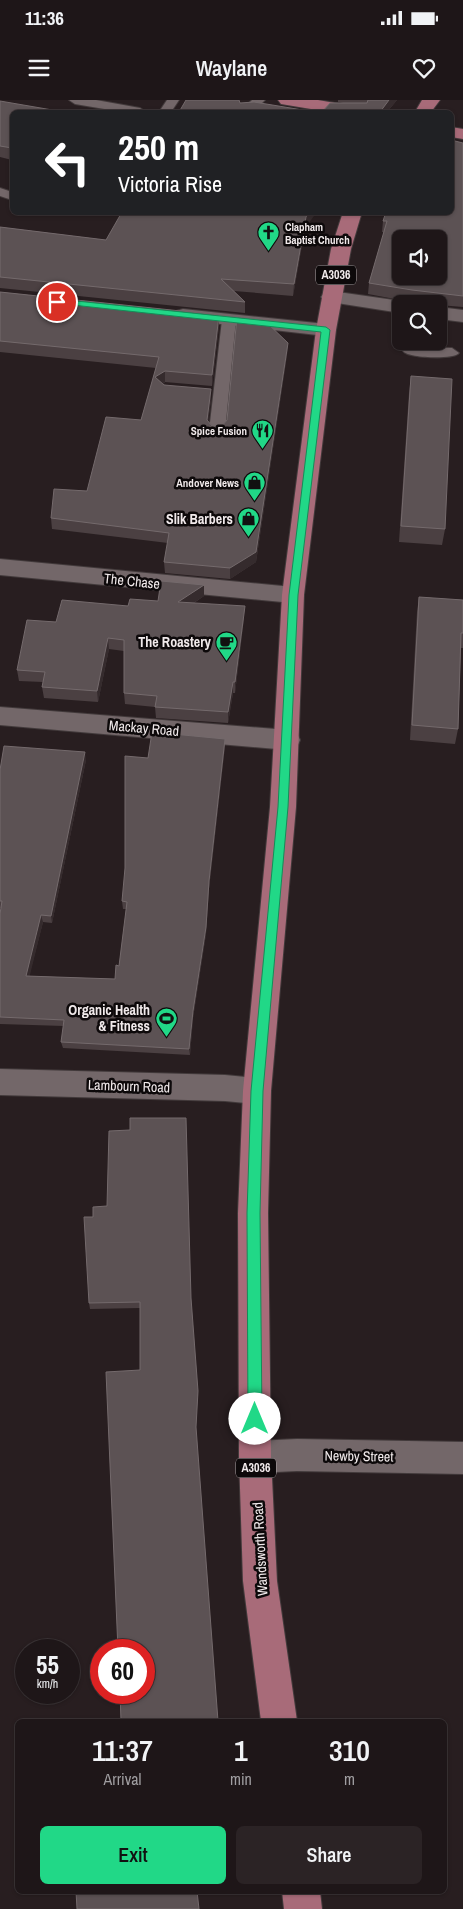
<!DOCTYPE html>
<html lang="en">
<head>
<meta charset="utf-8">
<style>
  :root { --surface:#1e1618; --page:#2b2325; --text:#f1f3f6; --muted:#a19fa2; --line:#3c3537; --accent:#21d887 }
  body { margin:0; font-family:"Archivo Narrow",sans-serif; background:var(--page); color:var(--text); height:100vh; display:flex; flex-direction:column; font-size:19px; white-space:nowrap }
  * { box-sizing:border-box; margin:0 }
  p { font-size:16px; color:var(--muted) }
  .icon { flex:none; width:28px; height:28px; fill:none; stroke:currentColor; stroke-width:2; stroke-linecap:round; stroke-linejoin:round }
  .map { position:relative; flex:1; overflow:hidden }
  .details { position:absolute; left:15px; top:1619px; width:432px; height:175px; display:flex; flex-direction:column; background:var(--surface); border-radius:8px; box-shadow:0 1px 4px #0004,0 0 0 1px var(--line) }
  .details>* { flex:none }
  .hud { position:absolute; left:10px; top:10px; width:444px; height:105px; border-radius:8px; box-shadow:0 1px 4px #0004,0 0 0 1px var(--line); background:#202124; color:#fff; overflow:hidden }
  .fabs { position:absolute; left:392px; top:130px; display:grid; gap:10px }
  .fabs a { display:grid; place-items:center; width:55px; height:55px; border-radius:8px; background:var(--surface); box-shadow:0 1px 4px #0004,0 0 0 1px var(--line); font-size:25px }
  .speed { position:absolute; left:15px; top:1539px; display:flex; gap:10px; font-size:25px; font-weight:700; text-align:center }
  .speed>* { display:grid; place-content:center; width:65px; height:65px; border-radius:50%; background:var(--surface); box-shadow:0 1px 4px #0004,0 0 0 1px var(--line); line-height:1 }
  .speed small { font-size:12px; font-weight:400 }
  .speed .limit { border:8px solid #d22; background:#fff; color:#111 }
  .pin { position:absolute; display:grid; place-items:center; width:42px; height:42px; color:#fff; margin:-21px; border:2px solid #fff; border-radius:50%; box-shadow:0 1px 5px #0007 }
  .me { position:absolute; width:55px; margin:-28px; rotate:0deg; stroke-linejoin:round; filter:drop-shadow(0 0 4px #0008) }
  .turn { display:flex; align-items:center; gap:18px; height:105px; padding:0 25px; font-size:22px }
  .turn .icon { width:65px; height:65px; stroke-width:2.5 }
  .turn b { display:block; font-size:35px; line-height:42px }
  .eta { display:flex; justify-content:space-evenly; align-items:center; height:85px; text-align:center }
  .eta b { font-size:30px; font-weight:600; line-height:35px }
  .button { display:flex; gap:10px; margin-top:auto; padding:10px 25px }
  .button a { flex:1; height:58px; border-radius:8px; background:var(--accent); color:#111; font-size:20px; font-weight:600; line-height:58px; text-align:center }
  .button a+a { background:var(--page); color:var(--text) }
  .status { display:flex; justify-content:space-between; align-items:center; height:35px; padding:0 25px; background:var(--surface); direction:ltr }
  .status svg { height:14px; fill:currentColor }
  header { display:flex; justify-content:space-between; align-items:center; height:65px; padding:0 25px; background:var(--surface); font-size:22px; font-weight:600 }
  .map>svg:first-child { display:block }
</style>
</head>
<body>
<div class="status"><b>11:36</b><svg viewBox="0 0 49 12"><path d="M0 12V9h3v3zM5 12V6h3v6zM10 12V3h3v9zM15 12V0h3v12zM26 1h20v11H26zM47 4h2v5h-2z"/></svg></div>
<header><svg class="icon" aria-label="menu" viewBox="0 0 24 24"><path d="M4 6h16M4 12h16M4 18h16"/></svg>Waylane<svg class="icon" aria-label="heart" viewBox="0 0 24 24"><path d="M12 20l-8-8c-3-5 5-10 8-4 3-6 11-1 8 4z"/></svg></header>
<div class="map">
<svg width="463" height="1809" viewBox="0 0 463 1809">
  <rect width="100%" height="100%" fill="#281e20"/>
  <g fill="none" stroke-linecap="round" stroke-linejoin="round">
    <defs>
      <path id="lane" d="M69,0H96L140,8L146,12H122L75,4Z
        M167,0H179L171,12H159Z
        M252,0H265L253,12H240Z
        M0,88L12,92V100L0,96Z
        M229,215L236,220L225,331L222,335H212L209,331L222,220Z
        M405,241H419L418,247L452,248L459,253C454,260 407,258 403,251Z"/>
      <path id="street" d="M331,191L401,201L409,204H401V213L324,201L321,197L324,193Z
        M439,207L463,210V222L439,219Z
        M183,209L326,224L333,226L336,230L333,234L326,236L176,219L173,215L176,211Z
        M0,459L293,487L301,489L304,495L301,501L293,503L0,475Z
        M0,607L288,630L297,633L300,640L297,647L288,650L0,625Z
        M0,969L225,975L257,978L267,982L271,991L267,1000L257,1004L225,1001L0,995Z
        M297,1339L463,1342V1374L297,1371L255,1373L244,1368L239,1357L244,1346L255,1341Z"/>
      <path id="primary" d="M278,0H318L363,8L366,12H329L281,4Z
        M422,0H440L431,12H415Z
        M451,27L463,29V39L451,37Z
        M343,112H362L351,149L336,230L304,495L296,707L271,991L268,1113L271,1357L277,1481L297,1621H261L243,1481L239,1357L238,1113L243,991L270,707L282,495L316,230L331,149Z
        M282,1791H320L322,1809H284Z"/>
    </defs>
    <use href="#lane" stroke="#423a3b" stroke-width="2"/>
    <use href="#street" stroke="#423a3b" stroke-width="2"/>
    <use href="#primary" stroke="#423a3b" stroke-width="2"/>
    <use href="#lane" fill="#736769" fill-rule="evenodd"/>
    <use href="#street" fill="#736769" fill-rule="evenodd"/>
    <use href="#primary" fill="#a86b79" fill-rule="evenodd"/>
  </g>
  <path fill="#4b4042" d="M338,0H397L387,12H322L343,3L338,2Z
    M0,1L12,12V60L0,57Z
    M463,43V207L439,205V204L411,202L368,194L369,183L384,132H382L383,121Z
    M0,127L106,140L305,128L293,196L234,191L245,202V213L0,188Z
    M0,192L219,215V226L212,286L165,282L163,284L211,300L208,321L212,326H222L288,243L287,255L256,462L230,479L165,473L164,462L168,443L52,429L51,418L87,391L141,320L156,268L0,252Z
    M411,276L445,429L442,445L399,442L409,293Z
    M204,496L194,503L244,518L235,593H233L228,623L156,618L155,607L125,604L124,593V551L109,549L98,602L44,598L42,587L43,582L19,581L17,570L56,522L128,506L158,501Z
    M419,497L463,500V548H461L458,629L455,644L410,640L417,512Z
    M225,646L209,789L206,834L193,918L190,955L63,948L61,942L64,926L0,924V814L1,808H0V670L86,660L52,823L43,822L29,876L115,879L119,866L127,809H123L122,801L148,658Z
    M107,1106L191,1204L198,1296L140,1270V1208L90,1209L89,1203L93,1117Z"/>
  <path fill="#352b2d" d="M389,0H397L387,12H380Z
    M309,112H317L305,128L293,196L294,184L306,117Z
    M219,215V226L212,286V275Z
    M288,243L287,255L256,462L230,479V468Z
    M165,271V282L155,288V277Z
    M211,289V300L207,331V320Z
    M204,485V496L178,513V502Z
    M245,506L244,518L235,593V582Z
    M108,538L109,549L98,602L97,591Z
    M233,582V593L228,623V612Z
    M225,639V646L209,789L206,834L193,918L190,955L189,949L193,911Z
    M85,652L86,660L52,823L51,816Z
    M41,815L43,822L28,883L26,876Z"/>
  <path fill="#5c5254" stroke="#746a6c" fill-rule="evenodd" d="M186,0H239L240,3L254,2L315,12H179Z
    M368,0H389L380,12H322L330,3H367Z
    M0,1L64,12H12V48L0,46Z
    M451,40L463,43V196L412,190L369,183L387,121H383L386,112H451ZM401,139H439V176H401Z
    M122,112H309L306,117L294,184L221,179L245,202L0,177V127L106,140Z
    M0,192L219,215L212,275L165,271L155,277L164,285L211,289L207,320L212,326H222L227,320L237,217L264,220L288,243L256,452L230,468L164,462L169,433L51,418L54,389L87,391L106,317L141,320L159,257L0,241Z
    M411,276L452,279L445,429L401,426Z
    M161,481L204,485L178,502L245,506L235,582H233L228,612L155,607L157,596L124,593V540L108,538L97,591L42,587L45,572L17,570L27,520L56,522L62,500L128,506L130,499L158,501Z
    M419,497L463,500V533H461L458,629L412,625Z
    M152,632L225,639L209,781L206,827L193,911L189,949L61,942L64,920L0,917V814L2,801H0V670L4,646L85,652L51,816L41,815L26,876L115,879L116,865L119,866L127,802L122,801L125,768V656L148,658Z
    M130,1018H186L191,1198L198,1291L196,1327L218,1621H121L120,1592H144V1550H118L106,1272L140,1270V1202L89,1203L84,1117H93V1107L107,1106L109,1031L130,1030Z
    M76,1791H197L199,1809H77Z"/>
  <path fill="#21d887" stroke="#158c58" d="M57,199L326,227L330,230L298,495L288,707L263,991L260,1113L262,1319L260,1324L255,1326L250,1324L248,1319L247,1113L251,991L278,707L289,495L321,232L54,203V200Z"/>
  <defs>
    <symbol id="church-pin" viewBox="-11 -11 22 30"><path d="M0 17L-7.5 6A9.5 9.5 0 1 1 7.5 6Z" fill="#21d887" stroke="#0d090a"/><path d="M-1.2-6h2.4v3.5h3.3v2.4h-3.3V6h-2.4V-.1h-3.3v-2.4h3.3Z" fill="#111"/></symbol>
    <symbol id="restaurant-pin" viewBox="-11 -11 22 30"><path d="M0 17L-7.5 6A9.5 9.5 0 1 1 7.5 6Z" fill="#21d887" stroke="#0d090a"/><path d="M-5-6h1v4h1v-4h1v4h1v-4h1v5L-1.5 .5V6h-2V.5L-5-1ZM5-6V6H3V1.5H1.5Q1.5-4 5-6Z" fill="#111"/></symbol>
    <symbol id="shop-pin" viewBox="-11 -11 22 30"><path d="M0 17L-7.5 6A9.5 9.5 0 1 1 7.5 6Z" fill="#21d887" stroke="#0d090a"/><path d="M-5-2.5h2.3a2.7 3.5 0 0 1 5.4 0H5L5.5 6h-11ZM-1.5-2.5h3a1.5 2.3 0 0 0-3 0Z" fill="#111"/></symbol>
    <symbol id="cafe-pin" viewBox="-11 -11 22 30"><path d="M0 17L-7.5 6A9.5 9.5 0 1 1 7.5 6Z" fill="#21d887" stroke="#0d090a"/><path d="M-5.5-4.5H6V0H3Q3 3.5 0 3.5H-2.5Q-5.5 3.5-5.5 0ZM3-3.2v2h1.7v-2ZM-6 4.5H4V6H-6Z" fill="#111"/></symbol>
    <symbol id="stadium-pin" viewBox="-11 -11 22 30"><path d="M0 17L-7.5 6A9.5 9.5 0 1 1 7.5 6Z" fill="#21d887" stroke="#0d090a"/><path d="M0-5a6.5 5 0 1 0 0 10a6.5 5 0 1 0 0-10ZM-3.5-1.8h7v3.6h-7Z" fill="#111"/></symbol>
  </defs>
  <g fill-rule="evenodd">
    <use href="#church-pin" x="256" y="120" width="25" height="34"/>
    <use href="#restaurant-pin" x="250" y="318" width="25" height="34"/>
    <use href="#shop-pin" x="242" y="370" width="25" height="34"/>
    <use href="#shop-pin" x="236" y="406" width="25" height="34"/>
    <use href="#cafe-pin" x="214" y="530" width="25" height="34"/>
    <use href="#stadium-pin" x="154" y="906" width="25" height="34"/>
  </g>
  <g text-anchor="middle" stroke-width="5" stroke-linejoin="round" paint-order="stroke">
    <g font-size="11" font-weight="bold" fill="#f1eaeb" stroke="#0d090a" text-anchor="end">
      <text x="285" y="131" text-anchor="start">Clapham<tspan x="285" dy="13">Baptist Church</tspan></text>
      <text x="247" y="335">Spice Fusion</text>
      <text x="239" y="387">Andover News</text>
    </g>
    <g fill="#0d090a" stroke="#ada6a8" stroke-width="1">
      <rect x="316" y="165.5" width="40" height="19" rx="4"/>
      <rect x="236" y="1358.5" width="40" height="19" rx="4"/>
    </g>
    <g font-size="12" font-weight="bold" fill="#f1eaeb">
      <text x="336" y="179">A3036</text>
      <text x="256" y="1372">A3036</text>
    </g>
    <g font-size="14" font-weight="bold" fill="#f1eaeb" stroke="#0d090a" text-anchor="end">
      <text x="233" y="424">Slik Barbers</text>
      <text x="211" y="547">The Roastery</text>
      <text x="150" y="915">Organic Health<tspan x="150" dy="16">&amp; Fitness</tspan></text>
    </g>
    <g font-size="14" fill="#f1eaeb" stroke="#0d090a">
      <text transform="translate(132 481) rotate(6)" y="5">The Chase</text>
      <text transform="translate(144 628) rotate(5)" y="5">Mackay Road</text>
      <text transform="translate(129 986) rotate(2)" y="5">Lambourn Road</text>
      <text transform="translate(359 1356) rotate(1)" y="5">Newby Street</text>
      <text transform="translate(260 1449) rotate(-93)" y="5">Wandsworth Road</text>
    </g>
  </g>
</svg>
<div class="fabs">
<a><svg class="icon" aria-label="sound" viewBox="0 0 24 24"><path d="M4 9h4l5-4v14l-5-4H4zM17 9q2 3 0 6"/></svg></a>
<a><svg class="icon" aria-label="search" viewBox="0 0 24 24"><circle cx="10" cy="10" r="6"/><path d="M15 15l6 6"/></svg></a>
</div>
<div class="speed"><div>55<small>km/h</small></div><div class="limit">60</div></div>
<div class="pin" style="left:57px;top:202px;background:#d93025"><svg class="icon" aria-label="arrive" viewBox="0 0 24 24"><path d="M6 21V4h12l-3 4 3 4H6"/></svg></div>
<svg class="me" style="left:255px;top:1319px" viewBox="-20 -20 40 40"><circle r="19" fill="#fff"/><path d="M0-13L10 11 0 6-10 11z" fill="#21d887"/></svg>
<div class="hud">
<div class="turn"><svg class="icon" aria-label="left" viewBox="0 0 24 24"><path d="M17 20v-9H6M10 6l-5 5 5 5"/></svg><div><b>250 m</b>Victoria Rise</div></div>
</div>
<section class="details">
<div class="eta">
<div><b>11:37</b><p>Arrival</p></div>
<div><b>1</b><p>min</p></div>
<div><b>310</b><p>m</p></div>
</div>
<div class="button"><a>Exit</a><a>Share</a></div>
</section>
</div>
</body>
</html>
